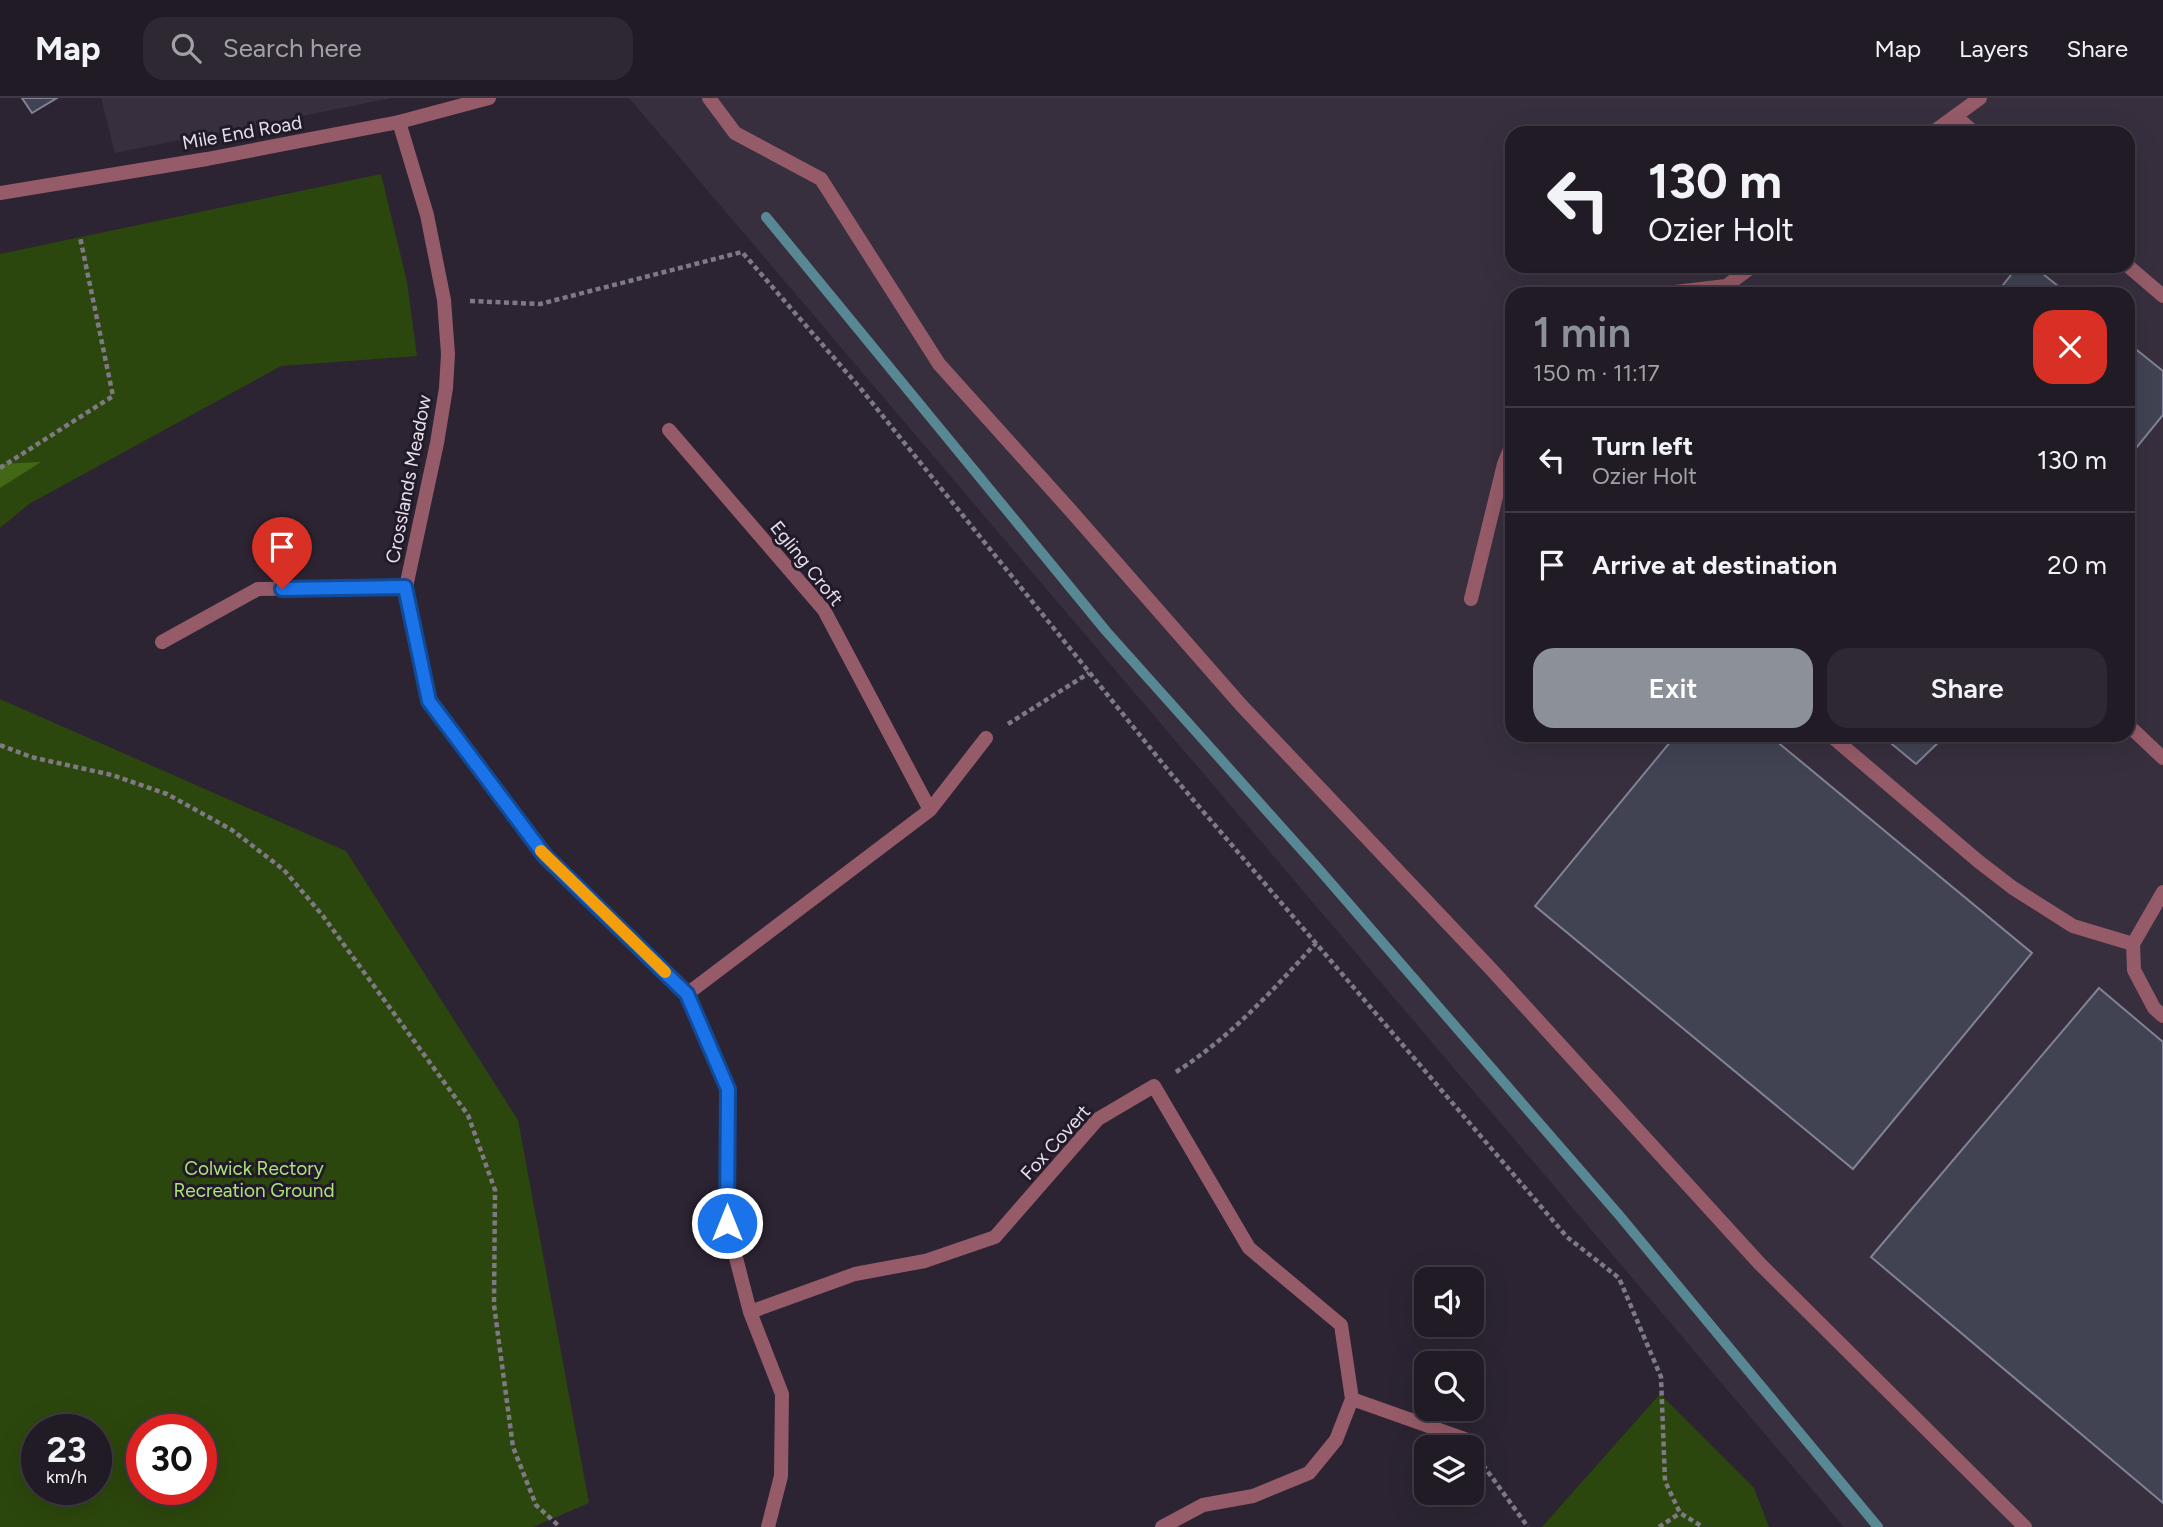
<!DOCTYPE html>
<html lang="en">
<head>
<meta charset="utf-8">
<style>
  :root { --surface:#211b26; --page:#2d2832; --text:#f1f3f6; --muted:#a2a1a7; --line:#3e3943; --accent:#8c9099 }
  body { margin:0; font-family:Figtree,sans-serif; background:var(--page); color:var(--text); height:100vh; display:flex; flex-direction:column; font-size:26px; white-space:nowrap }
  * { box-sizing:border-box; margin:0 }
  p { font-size:23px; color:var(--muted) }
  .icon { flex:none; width:38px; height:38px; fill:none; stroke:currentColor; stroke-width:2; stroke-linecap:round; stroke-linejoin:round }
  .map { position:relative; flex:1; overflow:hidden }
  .side { position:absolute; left:1505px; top:189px; width:630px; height:455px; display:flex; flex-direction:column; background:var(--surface); border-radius:21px; box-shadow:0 7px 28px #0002,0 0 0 2px var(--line) }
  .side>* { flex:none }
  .top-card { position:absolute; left:1505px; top:28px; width:630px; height:147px; border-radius:21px; box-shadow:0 7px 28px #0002,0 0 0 2px var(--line); background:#211b26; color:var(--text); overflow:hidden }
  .tools { position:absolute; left:1414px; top:1169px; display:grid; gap:14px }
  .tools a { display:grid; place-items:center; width:70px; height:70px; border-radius:14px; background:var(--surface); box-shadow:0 7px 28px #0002,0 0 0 2px var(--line); font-size:35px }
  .speed { position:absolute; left:21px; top:1316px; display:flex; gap:14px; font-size:35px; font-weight:700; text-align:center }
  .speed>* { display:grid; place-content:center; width:91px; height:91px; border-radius:50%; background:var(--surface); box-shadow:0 7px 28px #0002,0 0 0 2px var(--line); line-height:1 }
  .speed small { font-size:18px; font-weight:400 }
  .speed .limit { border:10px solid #d22; background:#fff; color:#111 }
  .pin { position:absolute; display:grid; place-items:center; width:60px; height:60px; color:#fff; margin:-72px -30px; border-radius:50% 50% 50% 0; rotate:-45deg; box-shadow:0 0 7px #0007 }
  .pin .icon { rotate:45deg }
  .me { position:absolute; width:77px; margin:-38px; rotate:0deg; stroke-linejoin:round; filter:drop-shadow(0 0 5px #0008) }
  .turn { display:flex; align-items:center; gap:24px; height:147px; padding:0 28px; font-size:32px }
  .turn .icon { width:91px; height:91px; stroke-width:2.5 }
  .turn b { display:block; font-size:49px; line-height:60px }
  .round { display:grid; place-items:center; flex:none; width:74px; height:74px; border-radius:21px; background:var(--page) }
  .head { display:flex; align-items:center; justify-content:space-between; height:119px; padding:0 28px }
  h1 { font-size:42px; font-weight:600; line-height:52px; color:var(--accent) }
  .primary-button { display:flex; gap:14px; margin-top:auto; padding:14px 28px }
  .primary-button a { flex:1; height:80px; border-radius:21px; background:var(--accent); color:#fff; font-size:28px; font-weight:600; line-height:80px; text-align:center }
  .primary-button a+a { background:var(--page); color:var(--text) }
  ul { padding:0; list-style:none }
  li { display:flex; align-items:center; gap:21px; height:105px; padding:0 28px; border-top:2px solid var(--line) }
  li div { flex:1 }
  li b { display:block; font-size:26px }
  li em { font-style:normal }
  header { display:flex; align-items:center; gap:42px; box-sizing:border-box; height:98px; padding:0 35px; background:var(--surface); border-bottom:2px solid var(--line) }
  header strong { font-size:33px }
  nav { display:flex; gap:38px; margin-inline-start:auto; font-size:24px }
  .search { width:490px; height:63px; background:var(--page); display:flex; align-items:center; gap:18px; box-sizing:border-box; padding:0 24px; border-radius:21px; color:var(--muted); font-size:26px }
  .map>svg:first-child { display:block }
</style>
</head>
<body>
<header>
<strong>Map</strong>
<div class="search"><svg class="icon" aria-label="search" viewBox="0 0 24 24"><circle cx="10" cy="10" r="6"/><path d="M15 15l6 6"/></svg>Search here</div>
<nav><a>Map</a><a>Layers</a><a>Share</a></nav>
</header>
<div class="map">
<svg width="2163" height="1429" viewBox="0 0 2163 1429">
  <rect width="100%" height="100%" fill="#2c2432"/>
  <path fill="#382f3e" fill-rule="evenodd" d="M101,0H392L115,55Z
    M629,0H2163V1429H1844ZM1512,35H2128V168H1512ZM1512,196H2128V637H1512Z"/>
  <path fill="#2c470d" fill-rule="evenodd" d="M381,76L407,184L417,258L281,268L29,406L0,430V156Z
    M0,601L346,753L518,1022L589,1405L533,1429H0ZM37,1332H96V1391H37ZM142,1332H201V1391H142Z
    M1660,1296L1754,1390L1769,1429H1542Z"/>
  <path fill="#426715" d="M41,364L0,390V366Z"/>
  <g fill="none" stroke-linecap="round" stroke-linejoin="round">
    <path stroke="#598895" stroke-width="10" d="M766,119L1106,533L1317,769L1619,1117L1878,1429"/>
  </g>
  <path fill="#414353" stroke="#818295" stroke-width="2" d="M22,0H57L32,15Z
    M2018,168H2033L2068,196H1996Z
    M2128,245L2163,273V317L2128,360Z
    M1676,637H1769L2032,855L1853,1071L1535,808Z
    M1881,637H1946L1916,666Z
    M2099,890L2163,944V1405L1871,1159Z"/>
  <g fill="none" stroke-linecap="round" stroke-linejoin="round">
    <path stroke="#7f7985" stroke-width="4.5" stroke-dasharray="5 3.5" stroke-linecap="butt" d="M470,203L540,206L742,154L861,291L1172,677L1567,1139L1619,1180L1661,1279L1665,1383L1680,1415L1703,1429
      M0,370L113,298L80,139
      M1008,626L1089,575
      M0,647L31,659L112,677L167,696L232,732L284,772L323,818L468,1017L495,1092L494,1207L513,1349L536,1407L560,1429
      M1176,974C1232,938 1271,894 1316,845
      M1478,1360L1528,1429
      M1659,1429L1680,1415"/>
    <path stroke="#965b68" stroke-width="14" d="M709,0L735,35L821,81L939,266L1072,414L1241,607L1491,871L1760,1166L2025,1429
      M1955,18L1975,35
      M1932,35L1980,0
      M2128,168L2163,198
      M1727,195L1726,188L1753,168
      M1658,196L1726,188
      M1471,501L1504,366L1512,346
      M2128,627L2163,660
      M1830,637L1978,763L2013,790L2073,828L2133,846
      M2163,794L2133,846L2134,872L2154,910L2163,918"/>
    <path stroke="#965b68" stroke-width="14" d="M399,24L427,117L444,202L448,256L446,290L437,345L406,489L429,603L545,758L687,896L728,991L727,1125L750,1214L782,1296L781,1378L768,1429
      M669,332L824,512L930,712L687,896
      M162,544L258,491L406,489
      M930,712L986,640
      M750,1214L855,1176L925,1163L995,1139L1098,1021L1154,988L1249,1150L1341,1227L1352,1301L1336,1342L1309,1375L1253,1398L1203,1407L1162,1429
      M1352,1301L1465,1341"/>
    <path stroke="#965b68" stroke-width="14" d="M0,95L207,61L399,24L489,0"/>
  </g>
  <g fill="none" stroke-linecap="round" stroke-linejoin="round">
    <defs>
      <path id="route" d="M282,491L405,489L429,603L545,758L687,896L728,991L727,1125"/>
    </defs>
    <use href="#route" stroke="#114b97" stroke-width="18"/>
    <use href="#route" stroke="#1a73e8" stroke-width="12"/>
    <path stroke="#f59e0b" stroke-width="12" d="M541,753L665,874"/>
  </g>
  <g text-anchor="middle" stroke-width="6" stroke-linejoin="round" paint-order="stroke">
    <g font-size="19" fill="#e5e0ea" stroke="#221a28">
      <text transform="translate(242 34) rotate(-10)" y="7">Mile End Road</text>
      <text transform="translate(408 381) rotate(-79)" y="7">Crosslands Meadow</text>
      <text transform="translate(807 465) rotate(51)" y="7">Egling Croft</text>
      <text transform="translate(1055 1044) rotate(-48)" y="7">Fox Covert</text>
    </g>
    <g font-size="19" fill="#ade37a" stroke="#221a28">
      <text x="254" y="1077">Colwick Rectory<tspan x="254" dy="22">Recreation Ground</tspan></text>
    </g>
  </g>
</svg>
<div class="tools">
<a><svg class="icon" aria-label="sound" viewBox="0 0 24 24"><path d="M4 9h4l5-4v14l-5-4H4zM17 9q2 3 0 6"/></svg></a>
<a><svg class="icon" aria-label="search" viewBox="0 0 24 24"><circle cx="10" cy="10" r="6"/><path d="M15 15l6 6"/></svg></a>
<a><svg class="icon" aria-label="layers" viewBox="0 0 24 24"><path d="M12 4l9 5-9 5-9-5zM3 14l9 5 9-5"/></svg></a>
</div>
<div class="speed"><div>23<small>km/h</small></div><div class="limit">30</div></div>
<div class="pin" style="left:282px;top:491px;background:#d93025"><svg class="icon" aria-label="arrive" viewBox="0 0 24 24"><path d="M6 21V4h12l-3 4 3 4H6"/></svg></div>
<svg class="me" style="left:727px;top:1125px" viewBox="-20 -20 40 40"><circle r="17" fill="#1a73e8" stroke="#fff" stroke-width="3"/><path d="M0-11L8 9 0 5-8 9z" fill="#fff"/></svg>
<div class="top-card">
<div class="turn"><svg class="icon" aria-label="left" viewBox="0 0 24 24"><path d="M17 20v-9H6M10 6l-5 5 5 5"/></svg><div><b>130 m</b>Ozier Holt</div></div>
</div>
<section class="side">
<div class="head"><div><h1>1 min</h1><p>150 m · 11:17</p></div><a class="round" style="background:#d93025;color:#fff"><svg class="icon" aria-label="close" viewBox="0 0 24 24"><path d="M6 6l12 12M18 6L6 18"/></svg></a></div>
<ul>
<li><svg class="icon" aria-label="left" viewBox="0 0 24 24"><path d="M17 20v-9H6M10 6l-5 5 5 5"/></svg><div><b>Turn left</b><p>Ozier Holt</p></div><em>130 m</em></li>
<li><svg class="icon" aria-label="arrive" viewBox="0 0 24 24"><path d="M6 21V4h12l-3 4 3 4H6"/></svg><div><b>Arrive at destination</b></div><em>20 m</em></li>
</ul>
<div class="primary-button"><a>Exit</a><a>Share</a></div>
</section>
</div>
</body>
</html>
